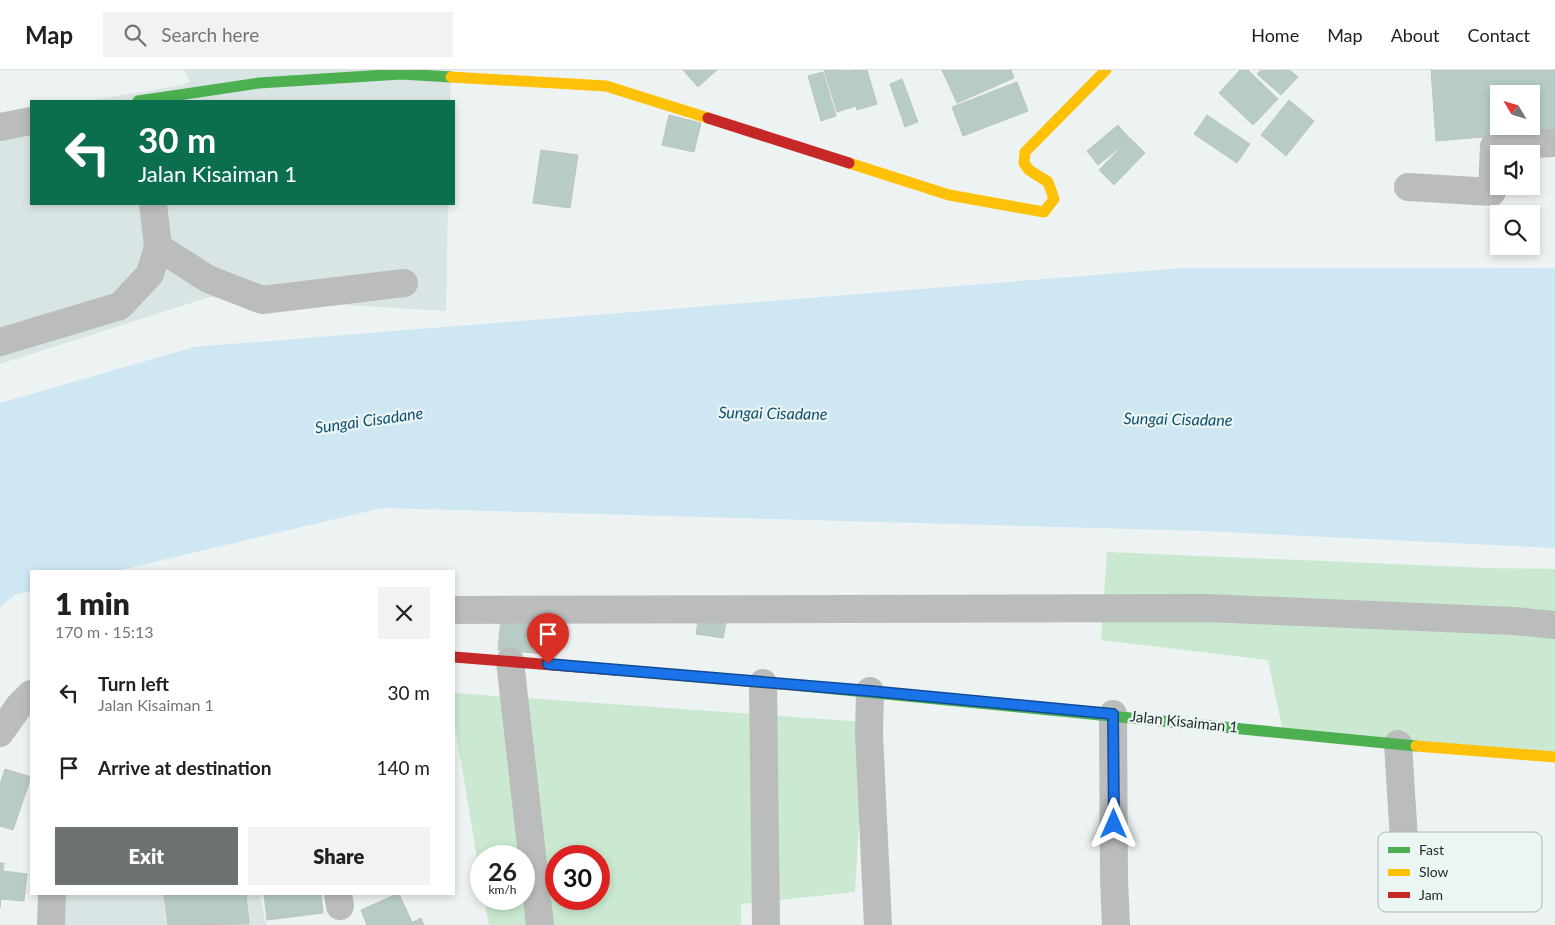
<!DOCTYPE html>
<html lang="en">
<head>
<meta charset="utf-8">
<style>
  :root { --surface:#fff; --page:#f2f2f2; --text:#202124; --muted:#757577; --line:#e0e0e0; --accent:#6c7171 }
  body { margin:0; font-family:Lato,sans-serif; background:var(--page); color:var(--text); height:100vh; display:flex; flex-direction:column; font-size:19px; white-space:nowrap }
  * { box-sizing:border-box; margin:0 }
  p { font-size:16px; color:var(--muted) }
  .icon { flex:none; width:28px; height:28px; fill:none; stroke:currentColor; stroke-width:2; stroke-linecap:round; stroke-linejoin:round }
  .map { position:relative; flex:1; overflow:hidden }
  .panel { position:absolute; left:30px; top:500px; width:425px; height:325px; display:flex; flex-direction:column; background:var(--surface); border-radius:0px; box-shadow:0 2px 8px #0003 }
  .panel>* { flex:none }
  .banner { position:absolute; left:30px; top:30px; width:425px; height:105px; border-radius:0px; box-shadow:0 2px 8px #0003; background:#0b6e4f; color:#fff; overflow:hidden }
  .needle { width:32px; rotate:308deg }
  .fabs { position:absolute; left:1490px; top:15px; display:grid; gap:10px }
  .fabs a { display:grid; place-items:center; width:50px; height:50px; border-radius:0px; background:var(--surface); box-shadow:0 2px 8px #0003; font-size:25px }
  .speed { position:absolute; left:470px; top:775px; display:flex; gap:10px; font-size:25px; font-weight:700; text-align:center }
  .speed>* { display:grid; place-content:center; width:65px; height:65px; border-radius:50%; background:var(--surface); box-shadow:0 2px 8px #0003; line-height:1 }
  .speed small { font-size:12px; font-weight:400 }
  .speed .limit { border:8px solid #d22; background:#fff; color:#111 }
  .pin { position:absolute; display:grid; place-items:center; width:42px; height:42px; color:#fff; margin:-51px -21px; border-radius:50% 50% 50% 0; rotate:-45deg; box-shadow:0 0 5px #0007 }
  .pin .icon { rotate:45deg }
  .me { position:absolute; width:55px; margin:-28px; rotate:0deg; stroke-linejoin:round; filter:drop-shadow(0 0 4px #0008) }
  .turn { display:flex; align-items:center; gap:18px; height:105px; padding:0 25px; font-size:22px }
  .turn .icon { width:65px; height:65px; stroke-width:2.5 }
  .turn b { display:block; font-size:35px; line-height:42px }
  .round { display:grid; place-items:center; flex:none; width:52px; height:52px; border-radius:0px; background:var(--page) }
  .head { display:flex; align-items:center; justify-content:space-between; height:85px; padding:0 25px }
  h1 { font-size:30px; font-weight:800; line-height:38px }
  .primary-button { display:flex; gap:10px; margin-top:auto; padding:10px 25px }
  .primary-button a { flex:1; height:58px; border-radius:0px; background:var(--accent); color:#fff; font-size:20px; font-weight:800; line-height:58px; text-align:center }
  .primary-button a+a { background:var(--page); color:var(--text) }
  ul { padding:0; list-style:none }
  li { display:flex; align-items:center; gap:15px; height:75px; padding:0 25px }
  li div { flex:1 }
  li b { display:block; font-size:19px }
  li em { font-style:normal }
  header { display:flex; align-items:center; gap:30px; box-sizing:border-box; height:70px; padding:0 25px; background:var(--surface); border-bottom:1px solid var(--line) }
  header strong { font-size:24px }
  nav { display:flex; gap:28px; margin-inline-start:auto; font-size:18px }
  .search { width:350px; height:45px; background:var(--page); display:flex; align-items:center; gap:12px; box-sizing:border-box; padding:0 18px; border-radius:0px; color:var(--muted); font-size:19px }
  .map>svg:first-child { display:block }
</style>
</head>
<body>
<header>
<strong>Map</strong>
<div class="search"><svg class="icon" aria-label="search" viewBox="0 0 24 24"><circle cx="10" cy="10" r="6"/><path d="M15 15l6 6"/></svg>Search here</div>
<nav><a>Home</a><a>Map</a><a>About</a><a>Contact</a></nav>
</header>
<div class="map">
<svg width="1555" height="855" viewBox="0 0 1555 855">
  <rect width="100%" height="100%" fill="#edf3f2"/>
  <path fill="#d9e5e4" d="M184,0H451L450,31H89L183,15L190,11Z
    M31,41V134H448L446,241L210,227L0,294V47Z
    M58,824H260L266,855H58Z"/>
  <path fill="#cae9d0" fill-rule="evenodd" d="M1107,482L1489,498L1555,499V688L1284,667L1268,590L1101,570Z
    M454,623L865,652L855,822L741,834V855H489L484,829H524V786H481V812L454,651ZM556,786H599V829H556Z"/>
  <path fill="#cfe6f3" d="M1183,198H1555V478L1204,461L382,438L116,501H31V521L15,525L0,537V333L194,277Z"/>
  <path fill="#b7ccc6" stroke="#bfc3c2" fill-rule="evenodd" d="M683,0H717L698,17Z
    M824,0H845L846,1L867,0L877,34L857,40L856,36L837,42Z
    M942,0H1011L1014,8L957,33Z
    M1240,0H1248L1278,29L1253,55L1219,23Z
    M1261,0H1290L1298,7L1281,25L1257,4Z
    M1431,0H1555V61L1436,71ZM1499,24H1531V56H1499Z
    M823,2L836,46L821,51L808,6Z
    M902,9L918,52L905,57L890,14Z
    M1017,12L1028,41L963,66L952,37Z
    M1289,30L1314,51L1286,86L1261,65Z
    M669,45L701,53L694,82L662,75Z
    M1207,45L1250,74L1237,93L1194,64Z
    M1118,55L1130,69L1098,95L1087,81Z
    M1130,68L1145,83L1114,115L1099,100Z
    M541,80L578,85L570,138L533,133Z
    M699,544L727,548L723,568L696,564Z
    M501,549L550,554L546,584L498,580Z
    M5,699L31,707L13,760L0,756V714Z
    M0,793H4L3,801L27,804L24,831L1,829L0,838Z
    M164,824H246L249,854L168,855Z
    M264,824H321L323,843L267,850Z
    M397,824H399L412,852L405,855H367L361,840Z
    M421,848L424,855H407Z"/>
  <g fill="none" stroke-linecap="round" stroke-linejoin="round">
    <path stroke="#bbbdbc" stroke-width="28" d="M0,57L31,51
      M1408,117L1492,122L1494,76L1555,73
      M158,177L208,209L262,230L404,213
      M0,272L120,236L150,204L158,177L153,134
      M454,540L1208,538L1514,551L1555,555
      M510,591L540,855
      M763,613L766,855
      M870,621L869,664L878,855
      M1113,644L1114,809L1116,855
      M0,663L19,636L31,624
      M1398,674L1407,818
      M338,824L340,836
      M51,855L52,824"/>
    <path stroke="#4caf50" stroke-width="11" d="M138,31L259,13L401,4L451,7
      M804,616L1416,676"/>
    <path stroke="#ffc107" stroke-width="11" d="M451,7L606,16L708,48
      M849,93L949,125L1044,142L1054,129L1048,112L1029,100L1024,93L1025,82L1106,0
      M615,600L804,616
      M1416,676L1555,687"/>
    <path stroke="#c62828" stroke-width="11" d="M708,48L849,93
      M454,587L615,600"/>
  </g>
  <g fill="none" stroke-linecap="round" stroke-linejoin="round">
    <defs>
      <path id="route" d="M548,594L870,621L1113,644L1114,754"/>
    </defs>
    <use href="#route" stroke="#114b97" stroke-width="12"/>
    <use href="#route" stroke="#1a73e8" stroke-width="9"/>
  </g>
  <g text-anchor="middle" stroke-width="4.5" stroke-linejoin="round" paint-order="stroke">
    <g font-size="15" fill="#272b2b" stroke="#ebf5f4">
      <text transform="translate(1184 652) rotate(6)" y="5">Jalan Kisaiman 1</text>
    </g>
    <g font-size="16" font-style="italic" fill="#0e4f6f" stroke="#ebf5f4">
      <text transform="translate(773 343) rotate(1)" y="6">Sungai Cisadane</text>
      <text transform="translate(1178 349) rotate(1)" y="6">Sungai Cisadane</text>
      <text transform="translate(369 350) rotate(-8)" y="6">Sungai Cisadane</text>
    </g>
  </g>
  <rect x="1378" y="762" width="164" height="80" rx="8" fill="#ebf5f4" stroke="#b0b8b8" stroke-width="1"/>
  <rect x="1388" y="777" width="22" height="6" fill="#4caf50"/>
  <rect x="1388" y="799" width="22" height="7" fill="#ffc107"/>
  <rect x="1388" y="822" width="22" height="6" fill="#c62828"/>
  <g font-size="14" fill="#272b2b">
    <text x="1419" y="785">Fast</text>
    <text x="1419" y="807">Slow</text>
    <text x="1419" y="830">Jam</text>
  </g>
</svg>
<div class="fabs">
<a><svg class="needle" viewBox="-14 -14 28 28"><path d="M0-13l5 13h-10z" fill="#e53935"/><path d="M0 13l5-13h-10z" fill="#757577"/></svg></a>
<a><svg class="icon" aria-label="sound" viewBox="0 0 24 24"><path d="M4 9h4l5-4v14l-5-4H4zM17 9q2 3 0 6"/></svg></a>
<a><svg class="icon" aria-label="search" viewBox="0 0 24 24"><circle cx="10" cy="10" r="6"/><path d="M15 15l6 6"/></svg></a>
</div>
<div class="speed"><div>26<small>km/h</small></div><div class="limit">30</div></div>
<div class="pin" style="left:548px;top:594px;background:#d93025"><svg class="icon" aria-label="arrive" viewBox="0 0 24 24"><path d="M6 21V4h12l-3 4 3 4H6"/></svg></div>
<svg class="me" style="left:1114px;top:754px" viewBox="-20 -20 40 40"><path d="M0-17L14 15 0 8-14 15z" fill="#1a73e8" stroke="#fff" stroke-width="4"/></svg>
<div class="banner">
<div class="turn"><svg class="icon" aria-label="left" viewBox="0 0 24 24"><path d="M17 20v-9H6M10 6l-5 5 5 5"/></svg><div><b>30 m</b>Jalan Kisaiman 1</div></div>
</div>
<section class="panel">
<div class="head"><div><h1>1 min</h1><p>170 m · 15:13</p></div><a class="round"><svg class="icon" aria-label="close" viewBox="0 0 24 24"><path d="M6 6l12 12M18 6L6 18"/></svg></a></div>
<ul>
<li><svg class="icon" aria-label="left" viewBox="0 0 24 24"><path d="M17 20v-9H6M10 6l-5 5 5 5"/></svg><div><b>Turn left</b><p>Jalan Kisaiman 1</p></div><em>30 m</em></li>
<li><svg class="icon" aria-label="arrive" viewBox="0 0 24 24"><path d="M6 21V4h12l-3 4 3 4H6"/></svg><div><b>Arrive at destination</b></div><em>140 m</em></li>
</ul>
<div class="primary-button"><a>Exit</a><a>Share</a></div>
</section>
</div>
</body>
</html>
